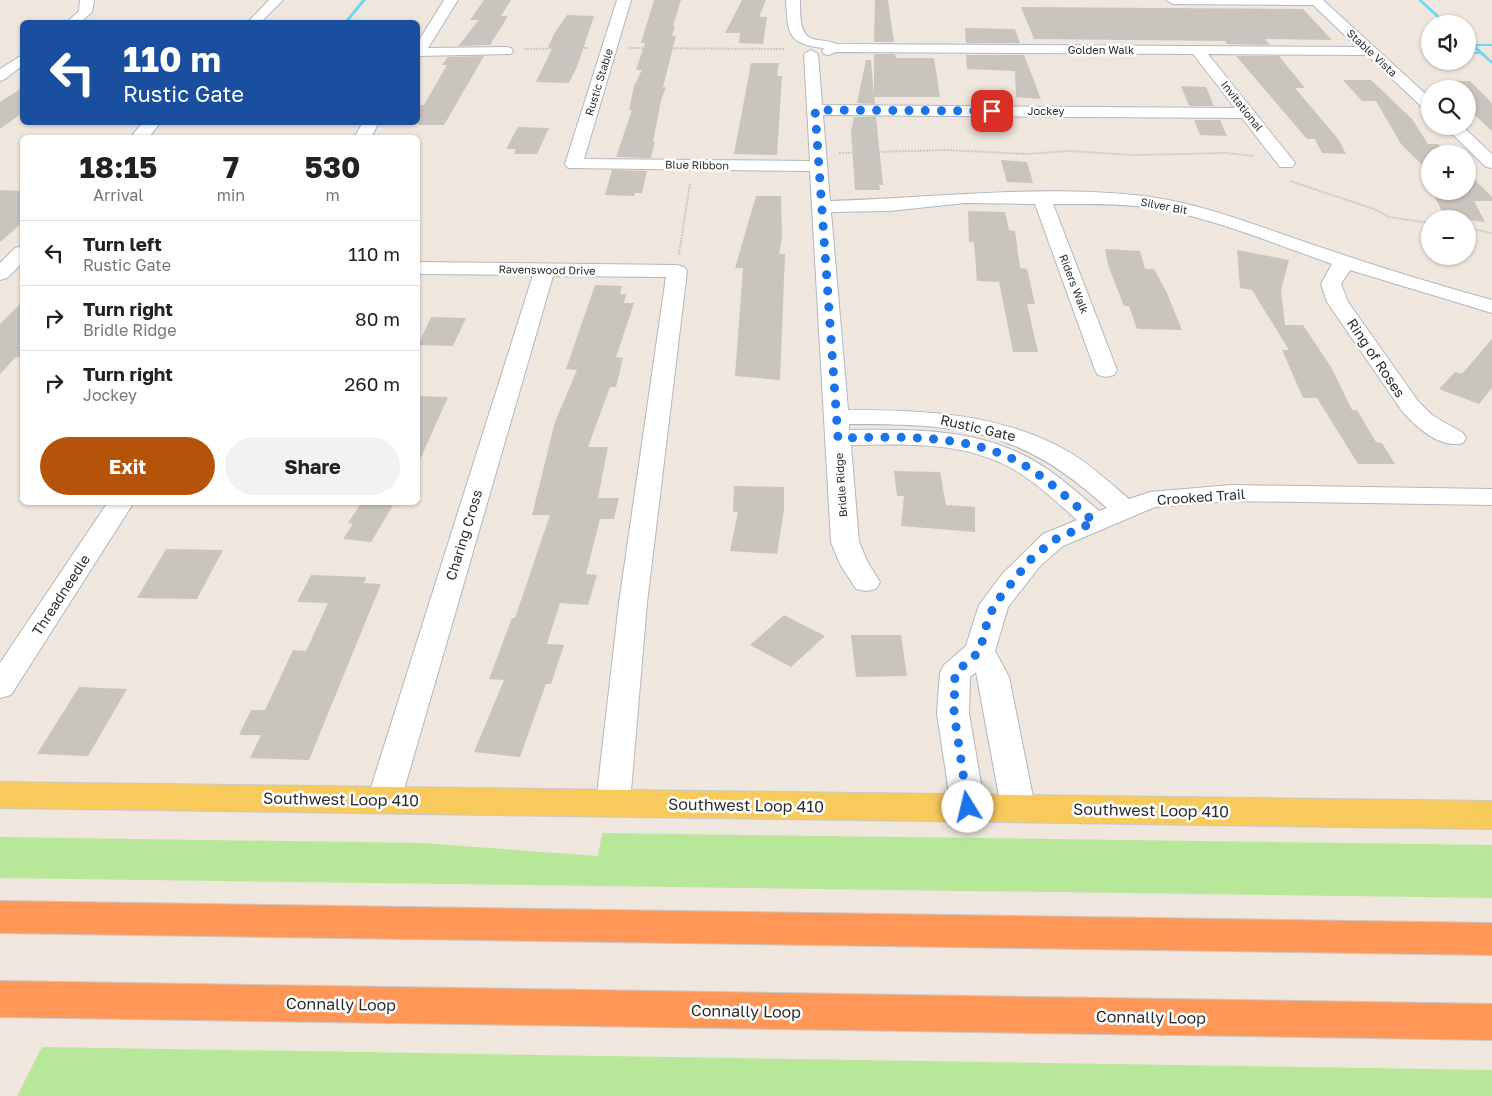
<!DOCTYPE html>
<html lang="en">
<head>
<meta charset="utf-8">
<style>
  :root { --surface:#fff; --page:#f2f2f2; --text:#222; --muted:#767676; --line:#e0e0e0; --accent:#b45309 }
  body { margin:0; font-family:"Golos Text",sans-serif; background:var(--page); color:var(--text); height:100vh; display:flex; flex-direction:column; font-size:19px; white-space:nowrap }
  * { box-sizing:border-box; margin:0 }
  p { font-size:16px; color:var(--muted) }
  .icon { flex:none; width:28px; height:28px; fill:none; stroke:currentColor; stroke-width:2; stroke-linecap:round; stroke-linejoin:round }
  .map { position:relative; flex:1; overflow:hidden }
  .drawer { position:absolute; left:20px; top:135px; width:400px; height:370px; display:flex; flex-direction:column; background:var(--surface); border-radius:8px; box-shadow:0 1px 4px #0004 }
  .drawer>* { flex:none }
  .guide { position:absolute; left:20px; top:20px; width:400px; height:105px; border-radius:8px; box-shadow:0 1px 4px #0004; background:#1a4fa0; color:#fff; overflow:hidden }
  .tools { position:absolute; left:1421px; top:15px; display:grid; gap:10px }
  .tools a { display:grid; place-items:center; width:55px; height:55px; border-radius:50%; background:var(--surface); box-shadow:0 1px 4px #0004; font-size:25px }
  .pin { position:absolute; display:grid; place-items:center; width:42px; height:42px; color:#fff; margin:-21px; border-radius:10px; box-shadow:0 2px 8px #0006 }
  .me { position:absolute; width:55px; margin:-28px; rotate:351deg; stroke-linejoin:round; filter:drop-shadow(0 0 4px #0008) }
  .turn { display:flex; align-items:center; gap:18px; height:105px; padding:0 20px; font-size:22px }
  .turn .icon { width:65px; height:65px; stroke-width:2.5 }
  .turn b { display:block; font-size:35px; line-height:42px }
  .eta { display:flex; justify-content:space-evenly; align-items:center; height:85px; text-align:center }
  .eta b { font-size:30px; font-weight:700; line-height:35px }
  .action { display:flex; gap:10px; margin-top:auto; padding:10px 20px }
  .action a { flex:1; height:58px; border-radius:30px; background:var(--accent); color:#fff; font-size:20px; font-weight:700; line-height:58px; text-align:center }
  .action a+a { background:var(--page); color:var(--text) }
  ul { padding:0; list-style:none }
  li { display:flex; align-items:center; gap:15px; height:65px; padding:0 20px; border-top:1px solid var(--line) }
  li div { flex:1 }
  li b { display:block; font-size:19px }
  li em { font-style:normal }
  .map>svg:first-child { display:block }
</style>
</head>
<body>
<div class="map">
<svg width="1492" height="1096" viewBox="0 0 1492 1096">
  <rect width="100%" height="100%" fill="#efe7de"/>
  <path fill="#b8e799" d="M602,833L1492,845V898L0,878V837L421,843L598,856Z
    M42,1047L1492,1070V1096H17Z"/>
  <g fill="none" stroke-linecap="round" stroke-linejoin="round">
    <path fill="#6ed8f4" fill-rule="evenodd" d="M362,0H366L348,22H344Z
      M1418,0H1422L1448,24H1444Z
      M1468,40L1473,44H1492V46H1476L1492,61V64L1480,54H1468V52H1478L1468,43Z"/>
  </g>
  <path fill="#cac4be" d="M484,0H511L501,16H508L490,45L458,46L479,20H470Z
    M654,0H681L673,26H675L672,36H676L663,87H666L661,100L653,142H655L651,158L616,157L632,110H629L634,86L642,70H636L645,43H641Z
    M742,0H766L759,17H767L763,44L739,43L740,33H725Z
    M875,0H888L894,42H874Z
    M1021,7L1303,9L1332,40L1265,39L1270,45L1227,44L1225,41L1034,39Z
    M567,15L594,16L577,67L569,83L536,82L552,49L548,47L554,34Z
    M965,28L1015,29L1020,43H966Z
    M874,54H895L896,58H934L940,97H874L875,104L857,103L866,60H871L874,97Z
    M966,55H1024L1041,99L1016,97L1015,71L967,69Z
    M484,56L444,125H418V105H424L447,65H442L448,57Z
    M1236,56H1279L1305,88H1295L1339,140L1346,154L1322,153L1315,139H1307Z
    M751,63H779L777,76H782L777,155L734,154Z
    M1343,80H1371L1412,119L1428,144H1438L1447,154H1430V173L1401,144L1376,101H1362Z
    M1437,81H1470L1492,103V131L1468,109V89H1446Z
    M1181,86L1206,87L1214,106H1189Z
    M22,88V113L0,129V102Z
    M854,117H876L883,185H879L880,190H855L851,131Z
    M1194,120H1220L1227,136L1200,135Z
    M518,127L549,128L537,154H514L516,149H506Z
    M1001,160L1027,162L1033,183L1007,182Z
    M612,170L647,171L642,193H635L634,196L605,195Z
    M1468,173L1492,197V201H1474L1485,222L1445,218L1432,191H1468Z
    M0,190L22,191V223L0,242Z
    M756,196H781L782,238L779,254H785L780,380L735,376L743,268H735Z
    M968,211L1005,212L1009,230L1015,231L1020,268L1027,269L1035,304H1027L1038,352H1013L999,282L977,281L974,242H969Z
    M1105,249L1140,251L1145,269H1154L1166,291L1182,330L1137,329L1129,306H1124L1108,265Z
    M1237,250L1289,260L1281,290L1285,325H1303L1331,367L1352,410H1357L1376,442L1382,443L1395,464H1358L1317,398H1303L1282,350H1289L1252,290L1240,288Z
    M595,285L622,286L620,294H626L624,303H634L616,357L623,358L616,387H610L588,447H608L598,498H619L614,519H600L586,574L597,575L588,605L560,603L547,644L564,645L551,684H546L520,757L474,752L504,680L489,679L512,618H515L550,515H532L555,422L577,370L566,369Z
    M22,302V358L16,357L0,374V324Z
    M431,317L466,318L453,346L418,345Z
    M1492,339V388L1479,404L1439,389L1455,372L1462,374Z
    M418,396L448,397L418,464Z
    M894,471L940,472L946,505L975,507V532L901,526L904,496H897Z
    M734,486L784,487V510L777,554L730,551L738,512H733Z
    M362,502H395L371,542L343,539L353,524L348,523Z
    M166,549L223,550L197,599L137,598Z
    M311,575L366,577L364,583L381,584L309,760L250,758L261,735H239L251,710H265L293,650L306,651L328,603L297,602Z
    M784,615L825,636L791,667L750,645Z
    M851,635H901L907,676L856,677Z
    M79,687L127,689L88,756L37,754Z"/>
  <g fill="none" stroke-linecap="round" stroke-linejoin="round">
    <defs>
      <path id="minor" d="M80,0H94L92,12L81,22H67L79,11Z
        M269,0H283L261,22H248Z
        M444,0H458L428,48L506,47L511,48L513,51L511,54L418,56V42Z
        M617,0H631L584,159L810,161L804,54L811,50L818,54L822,105L1235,108L1193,54L836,52L829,55L824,54L822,51L824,48C787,44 788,34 786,0H800C800,11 799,36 813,39C821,41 828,40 836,44L1357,47L1313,5L1173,4L1166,0H1323L1430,98V111L1424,109L1367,55L1208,54L1292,159L1295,163L1292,167H1280L1242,118L823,115L830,201C935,198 1040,184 1144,196C1200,203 1255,225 1308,243C1369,264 1430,283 1492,300V313L1350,270L1341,284L1348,302L1418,401L1432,415L1463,433L1466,438L1463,443C1440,449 1416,427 1402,411L1327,302L1321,284L1332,264C1272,243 1210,216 1145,207C1115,203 1084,204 1053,204L1117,370L1114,375L1106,377L1098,375L1095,370L1035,204L965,203L889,211L831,212L848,410C924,410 1001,413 1069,452C1091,465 1110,483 1129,499L1150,492L1231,485L1492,489V505L1231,501L1155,507L1063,546L1040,566L1008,607L995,651L1009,677L1035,807L1030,817L1018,820L1006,817L1001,807L976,672L970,677L969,713L985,807L980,817L968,820L956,817L951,807L937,713L940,673L944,665L966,646L979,605L1003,573L1043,534L1077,520C1057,502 1036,482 1011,468C963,441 904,444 851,445L859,542L868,563L880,582L876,589L866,591L856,589L840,564L831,542L810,171L568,168L565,164ZM849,424C962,424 1020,429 1107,508L1099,511C1077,492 1055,472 1029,458C975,428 909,429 849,430Z
        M22,55V66L5,79L0,81V69Z
        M143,122H161L148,138H130Z
        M363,122H379L371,138H354Z
        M1444,126H1462L1492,154V168L1486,167Z
        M22,246V263L7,278L0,280V263L15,248Z
        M418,262L677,265L684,267L687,271L647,603L630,803L625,812L613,816L601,812L596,803L619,603L666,277L553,276L401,800L396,809L384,813L372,809L367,800L533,275L418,274Z
        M108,502H134L11,695L0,698V663Z"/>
      <path id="major" d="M0,782L1492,801V829L0,808Z"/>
      <path id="highway" d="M0,901L1492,923V955L0,933Z
        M0,981L1492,1004V1040L0,1017Z"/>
    </defs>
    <use href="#minor" stroke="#b3b6c0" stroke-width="2"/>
    <use href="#major" stroke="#c8c8c8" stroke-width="2"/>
    <use href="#highway" stroke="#c8c8c8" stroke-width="2"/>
    <path stroke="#c8c8c8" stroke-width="2" stroke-dasharray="2 1" stroke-linecap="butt" d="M629,48L785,49
      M524,49L588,48
      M839,153L946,150L1026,154L1069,151L1135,155L1226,153L1254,156
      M1290,181L1374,209L1389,217L1430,223
      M1468,228L1492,233
      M679,254L690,183"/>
    <use href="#minor" fill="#fff" fill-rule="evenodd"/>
    <use href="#major" fill="#f7ca5b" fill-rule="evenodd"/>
    <use href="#highway" fill="#ff9759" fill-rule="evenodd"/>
  </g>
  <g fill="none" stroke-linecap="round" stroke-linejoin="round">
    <path stroke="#1a73e8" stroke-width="9" stroke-dasharray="0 16.2" d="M968,807L954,713L955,673L980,651L985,629L994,605L1030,560L1054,540L1094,522C1071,501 1047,478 1019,462C964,433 899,437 838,438L815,110L992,111"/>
  </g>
  <g text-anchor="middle" stroke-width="5" stroke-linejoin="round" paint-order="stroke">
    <g font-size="11" fill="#2d2d2d" stroke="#fff">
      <text x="1101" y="54">Golden Walk</text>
      <text transform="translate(1372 53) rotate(43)" y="4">Stable Vista</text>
      <text transform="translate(599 82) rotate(-73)" y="4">Rustic Stable</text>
      <text transform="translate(1242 106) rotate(52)" y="4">Invitational</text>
      <text x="1046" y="115">Jockey</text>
      <text transform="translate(697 165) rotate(1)" y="4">Blue Ribbon</text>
      <text transform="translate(1164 206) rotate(11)" y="4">Silver Bit</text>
      <text transform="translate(547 270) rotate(1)" y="4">Ravenswood Drive</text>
      <text transform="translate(1074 284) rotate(69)" y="4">Riders Walk</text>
      <text transform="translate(841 485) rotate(-94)" y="4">Bridle Ridge</text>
    </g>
    <g font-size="14" fill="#2d2d2d" stroke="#fff">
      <text transform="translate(1376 358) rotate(56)" y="5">Ring of Roses</text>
      <text transform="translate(978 428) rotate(13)" y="5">Rustic Gate</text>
      <text transform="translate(1201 497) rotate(-4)" y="5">Crooked Trail</text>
      <text transform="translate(464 535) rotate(-73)" y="5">Charing Cross</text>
      <text transform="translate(61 595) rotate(-57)" y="5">Threadneedle</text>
    </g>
    <g font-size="16" fill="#2d2d2d" stroke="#fff">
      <text transform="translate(341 799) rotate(1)" y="6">Southwest Loop 410</text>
      <text transform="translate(746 805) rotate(1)" y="6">Southwest Loop 410</text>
      <text transform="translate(1151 810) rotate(1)" y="6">Southwest Loop 410</text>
      <text transform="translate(341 1004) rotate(1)" y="6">Connally Loop</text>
      <text transform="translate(746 1011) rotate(1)" y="6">Connally Loop</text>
      <text transform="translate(1151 1017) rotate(1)" y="6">Connally Loop</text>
    </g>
  </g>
</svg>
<div class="tools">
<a><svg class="icon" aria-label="sound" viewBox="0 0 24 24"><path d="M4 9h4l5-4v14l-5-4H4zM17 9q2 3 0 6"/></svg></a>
<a><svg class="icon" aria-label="search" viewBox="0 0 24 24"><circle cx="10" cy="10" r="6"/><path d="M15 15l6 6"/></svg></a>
<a>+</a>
<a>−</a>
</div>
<div class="pin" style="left:992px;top:111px;background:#d93025"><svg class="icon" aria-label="arrive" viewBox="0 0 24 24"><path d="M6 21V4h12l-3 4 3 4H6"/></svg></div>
<svg class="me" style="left:968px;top:807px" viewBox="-20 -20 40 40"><circle r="19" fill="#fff"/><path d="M0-13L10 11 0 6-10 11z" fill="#1a73e8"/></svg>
<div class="guide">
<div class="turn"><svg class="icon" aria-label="left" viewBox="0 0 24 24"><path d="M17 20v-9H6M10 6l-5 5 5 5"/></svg><div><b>110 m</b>Rustic Gate</div></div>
</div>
<section class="drawer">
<div class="eta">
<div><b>18:15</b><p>Arrival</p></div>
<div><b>7</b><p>min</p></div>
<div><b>530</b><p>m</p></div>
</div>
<ul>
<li><svg class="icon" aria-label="left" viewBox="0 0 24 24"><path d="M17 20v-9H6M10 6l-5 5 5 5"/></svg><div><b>Turn left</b><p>Rustic Gate</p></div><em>110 m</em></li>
<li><svg class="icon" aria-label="right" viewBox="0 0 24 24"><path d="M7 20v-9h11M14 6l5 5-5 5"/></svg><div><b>Turn right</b><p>Bridle Ridge</p></div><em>80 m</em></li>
<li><svg class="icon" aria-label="right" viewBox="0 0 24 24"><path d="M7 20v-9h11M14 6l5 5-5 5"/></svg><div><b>Turn right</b><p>Jockey</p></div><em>260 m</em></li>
</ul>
<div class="action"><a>Exit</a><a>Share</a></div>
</section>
</div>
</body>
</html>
